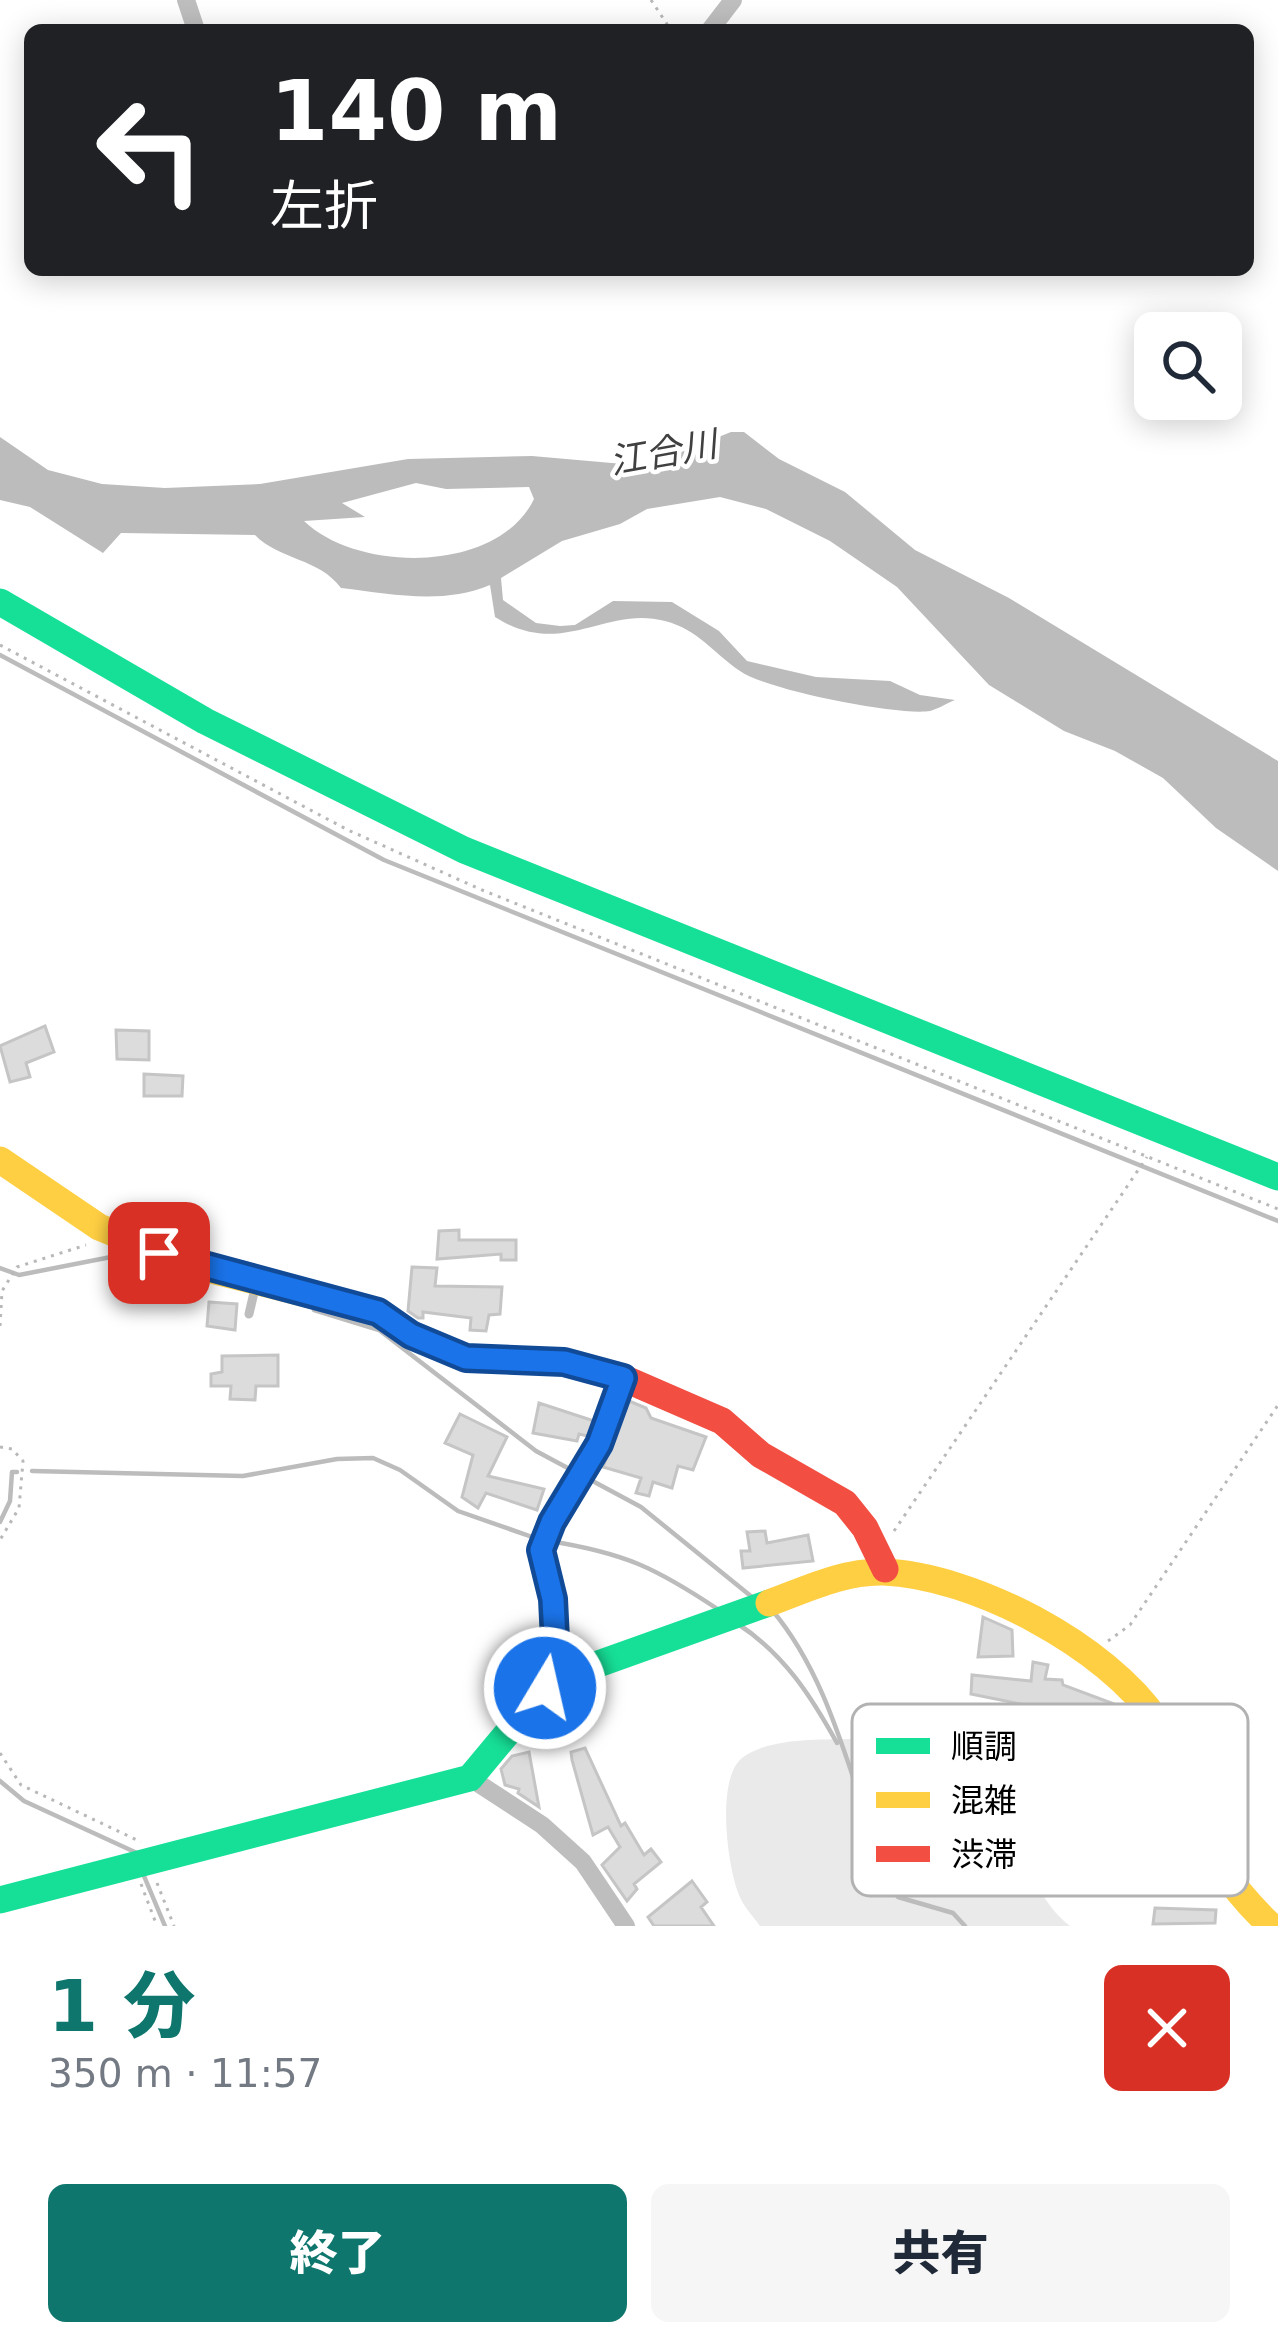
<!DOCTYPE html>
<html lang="ja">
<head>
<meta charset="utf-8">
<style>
  :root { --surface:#fff; --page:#f6f6f7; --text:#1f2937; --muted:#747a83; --accent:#0f766e }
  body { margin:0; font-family:"DejaVu Sans","Noto Sans JP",sans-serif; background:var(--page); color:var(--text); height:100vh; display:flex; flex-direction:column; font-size:45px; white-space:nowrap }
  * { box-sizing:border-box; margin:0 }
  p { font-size:39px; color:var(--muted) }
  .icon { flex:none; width:66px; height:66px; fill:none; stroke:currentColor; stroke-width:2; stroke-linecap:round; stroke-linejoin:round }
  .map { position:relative; height:1926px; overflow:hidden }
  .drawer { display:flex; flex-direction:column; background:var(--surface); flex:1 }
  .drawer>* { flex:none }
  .hud { position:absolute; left:24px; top:24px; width:1230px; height:252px; border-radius:18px; box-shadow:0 6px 30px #0003; background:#202124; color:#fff; overflow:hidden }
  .buttons { position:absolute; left:1134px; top:312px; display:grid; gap:24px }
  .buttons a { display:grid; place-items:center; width:108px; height:108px; border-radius:18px; background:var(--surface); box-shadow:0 6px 30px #0003; font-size:60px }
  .pin { position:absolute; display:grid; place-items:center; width:102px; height:102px; color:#fff; margin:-51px; border-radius:24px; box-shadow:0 6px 18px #0006 }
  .me { position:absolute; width:132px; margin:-66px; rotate:9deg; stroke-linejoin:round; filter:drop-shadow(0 0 9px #0008) }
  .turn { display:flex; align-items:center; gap:42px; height:252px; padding:0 48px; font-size:54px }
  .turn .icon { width:156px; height:156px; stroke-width:2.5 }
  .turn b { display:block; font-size:84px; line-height:102px }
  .round { display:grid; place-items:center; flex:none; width:126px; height:126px; border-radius:18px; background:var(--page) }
  .summary { display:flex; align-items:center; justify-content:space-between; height:204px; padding:0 48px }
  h1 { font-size:72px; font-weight:800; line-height:90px; color:var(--accent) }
  .primary-button { display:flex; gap:24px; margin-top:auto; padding:24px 48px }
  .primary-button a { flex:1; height:138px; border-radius:18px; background:var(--accent); color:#fff; font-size:48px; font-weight:800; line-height:138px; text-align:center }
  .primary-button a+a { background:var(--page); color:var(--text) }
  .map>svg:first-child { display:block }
</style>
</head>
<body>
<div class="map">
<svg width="1278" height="1926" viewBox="0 0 1278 1926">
  <rect width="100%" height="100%" fill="#fff"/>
  <path fill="#eaeaea" d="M854,1739C920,1751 973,1789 1013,1843C1036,1873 1038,1901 1070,1926H760C753,1916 743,1906 739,1895C727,1865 716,1779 742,1758C770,1737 820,1740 854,1739Z"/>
  <path fill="#bcbcbc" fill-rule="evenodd" d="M731,432H744L779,459L845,492L915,550L1009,598L1278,761V871L1216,828L1163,778L1115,751L1064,731L989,685L897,587L830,541L766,509L720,497L647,509L620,524L562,541L501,578L503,600L536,623L560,626L575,625L613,601L672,602L719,631L747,661L816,677L890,681L920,695L955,700C947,703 938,709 930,711C898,716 766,690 740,671C712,652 699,630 665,621C605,605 562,660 495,617L490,585C442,605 392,594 341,588C319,558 279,560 255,535L121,533L103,553L30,507L0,500V437L48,470L102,484L165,488L260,484L408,459L532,456L646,466ZM416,483L446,489L529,487L534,499C498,574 358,573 304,521L365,517L342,503Z"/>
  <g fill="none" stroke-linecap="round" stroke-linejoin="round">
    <path stroke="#bcbcbc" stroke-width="4.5" d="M0,655L384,860L1278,1221
      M0,1268L19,1275L111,1257L165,1268
      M314,1310L379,1330L536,1451L577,1473
      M32,1471L243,1476L337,1459L373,1458L400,1470L458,1511L538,1539
      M587,1478L641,1507L752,1597
      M0,1522L10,1501L12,1472H17
      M549,1541C625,1553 656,1568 719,1610
      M772,1610C840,1691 853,1804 898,1897L953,1913L965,1926
      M738,1624C784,1654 811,1696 837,1743
      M0,1781L24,1801L137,1853
      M144,1876L165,1926"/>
  </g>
  <path fill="#dcdcdc" stroke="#c5c5c5" stroke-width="3" d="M45,1026L54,1052L26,1063L30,1077L10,1082L0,1046Z
    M116,1030L149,1031V1060L117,1059Z
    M144,1074L183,1076L182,1096H144Z
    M459,1230V1240H516V1260H501V1254L437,1259L439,1231Z
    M412,1267L437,1268L435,1286L502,1287L500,1314L489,1315L486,1331L470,1330L471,1318L423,1312V1318H418L408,1311Z
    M209,1302L237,1304L235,1330L207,1326Z
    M278,1355V1386H256L255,1400L230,1399L231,1386H211V1374L222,1372V1356Z
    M629,1401L646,1408L651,1418L706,1437L693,1470L678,1466L672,1488L653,1482L649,1496L636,1493L641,1478L603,1467Z
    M539,1403L594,1421L588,1436L579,1434L577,1441L533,1433Z
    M460,1414L507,1437L488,1476L544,1489L537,1510L486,1493L478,1508L462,1497L473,1455L445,1443Z
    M765,1531L767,1543L808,1535L813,1561L743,1568L741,1551H750L747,1532Z
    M983,1617L1012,1630L1013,1656L978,1657Z
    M1033,1662L1048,1665L1045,1679L1062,1680L1063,1685L1114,1704L1106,1732L1057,1723L1046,1753L1087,1761L1078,1842L1086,1843V1855L1067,1854L1055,1873L997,1837L1003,1810L1020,1814L1034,1743L1029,1744L1035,1707L971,1694L972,1675L1031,1681Z
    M585,1748L621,1826L625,1823L644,1855L651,1849L661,1862L634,1884L637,1889L627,1901L602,1865L620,1847L608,1827L593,1835L572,1760L571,1752Z
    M529,1752L539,1807L518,1793L519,1789L505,1785L501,1769L512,1756Z
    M692,1881L707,1902L701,1907L714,1926H654L648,1917Z
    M1155,1908L1216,1910L1215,1923L1153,1924Z"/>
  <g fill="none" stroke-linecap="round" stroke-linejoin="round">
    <path stroke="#b8b8b8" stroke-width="3" stroke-dasharray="3 6" stroke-linecap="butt" d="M651,0L671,30
      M0,645L348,830L482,890L1278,1209
      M0,1326L2,1291L17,1267L86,1245
      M0,1447L12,1449L23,1461L19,1508L0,1540
      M894,1531L1147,1157
      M1108,1641L1130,1625L1278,1405
      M0,1753L21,1785L141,1842
      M157,1883L174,1926
      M141,1884L157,1926"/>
    <path stroke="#bebebe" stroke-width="9" d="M249,1314L256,1284"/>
    <path stroke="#bebebe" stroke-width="18" d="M186,0L196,30
      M710,30L733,0
      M545,1688L555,1640L553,1599L541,1552L552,1522L600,1444L623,1378
      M470,1778L542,1825L583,1862L626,1926"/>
    <path stroke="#16e098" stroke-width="27" d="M0,602L205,721L464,850L1278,1177
      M0,1900L470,1778L545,1688L573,1673L769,1603"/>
    <path stroke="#ffcf43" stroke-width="27" d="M0,1160L99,1227L191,1265L378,1312L411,1335L467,1358L517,1360
      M769,1603C805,1590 843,1571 883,1572C973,1575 1107,1646 1157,1721C1176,1748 1182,1784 1193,1814C1210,1858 1237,1894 1271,1926"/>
    <path stroke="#f24e42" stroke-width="27" d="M517,1360L564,1362L623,1378L722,1421L761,1455L845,1503L865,1528L885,1569"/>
  </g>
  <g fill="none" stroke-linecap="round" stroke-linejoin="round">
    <defs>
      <path id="route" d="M159,1253L378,1312L411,1335L466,1358L564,1362L623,1378L599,1444L552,1522L541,1550L553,1599L555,1640L545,1688"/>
    </defs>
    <use href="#route" stroke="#114b97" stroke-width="30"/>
    <use href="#route" stroke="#1a73e8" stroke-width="21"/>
  </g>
  <g text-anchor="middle" stroke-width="9" stroke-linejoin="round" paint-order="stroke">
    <g font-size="36" font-style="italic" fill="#404040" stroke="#fff">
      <text transform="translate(663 452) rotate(-10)" y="13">江合川</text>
    </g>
  </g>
  <rect x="852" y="1704" width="396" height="192" rx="18" fill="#fff" stroke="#b2b2b2" stroke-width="3"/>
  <rect x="876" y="1738" width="54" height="16" fill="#16e098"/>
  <rect x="876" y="1792" width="54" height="16" fill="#ffcf43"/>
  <rect x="876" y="1846" width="54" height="16" fill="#f24e42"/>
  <g font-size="33" fill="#000">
    <text x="951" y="1758">順調</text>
    <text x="951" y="1812">混雑</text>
    <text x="951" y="1866">渋滞</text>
  </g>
</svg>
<div class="buttons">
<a><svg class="icon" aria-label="search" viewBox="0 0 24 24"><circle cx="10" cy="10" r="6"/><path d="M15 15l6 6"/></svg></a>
</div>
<div class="pin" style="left:159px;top:1253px;background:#d93025"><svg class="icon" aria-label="arrive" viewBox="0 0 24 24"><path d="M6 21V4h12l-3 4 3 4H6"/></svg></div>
<svg class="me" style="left:545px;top:1688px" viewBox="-20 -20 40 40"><circle r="17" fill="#1a73e8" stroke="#fff" stroke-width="3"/><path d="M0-11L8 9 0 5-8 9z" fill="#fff"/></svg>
<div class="hud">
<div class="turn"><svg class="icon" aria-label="left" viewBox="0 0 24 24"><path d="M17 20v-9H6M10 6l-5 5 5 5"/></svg><div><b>140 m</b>左折</div></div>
</div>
</div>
<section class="drawer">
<div class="summary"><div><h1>1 分</h1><p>350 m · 11:57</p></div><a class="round" style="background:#d93025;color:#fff"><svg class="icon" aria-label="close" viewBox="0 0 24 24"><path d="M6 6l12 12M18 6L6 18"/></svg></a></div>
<div class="primary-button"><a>終了</a><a>共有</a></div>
</section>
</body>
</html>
